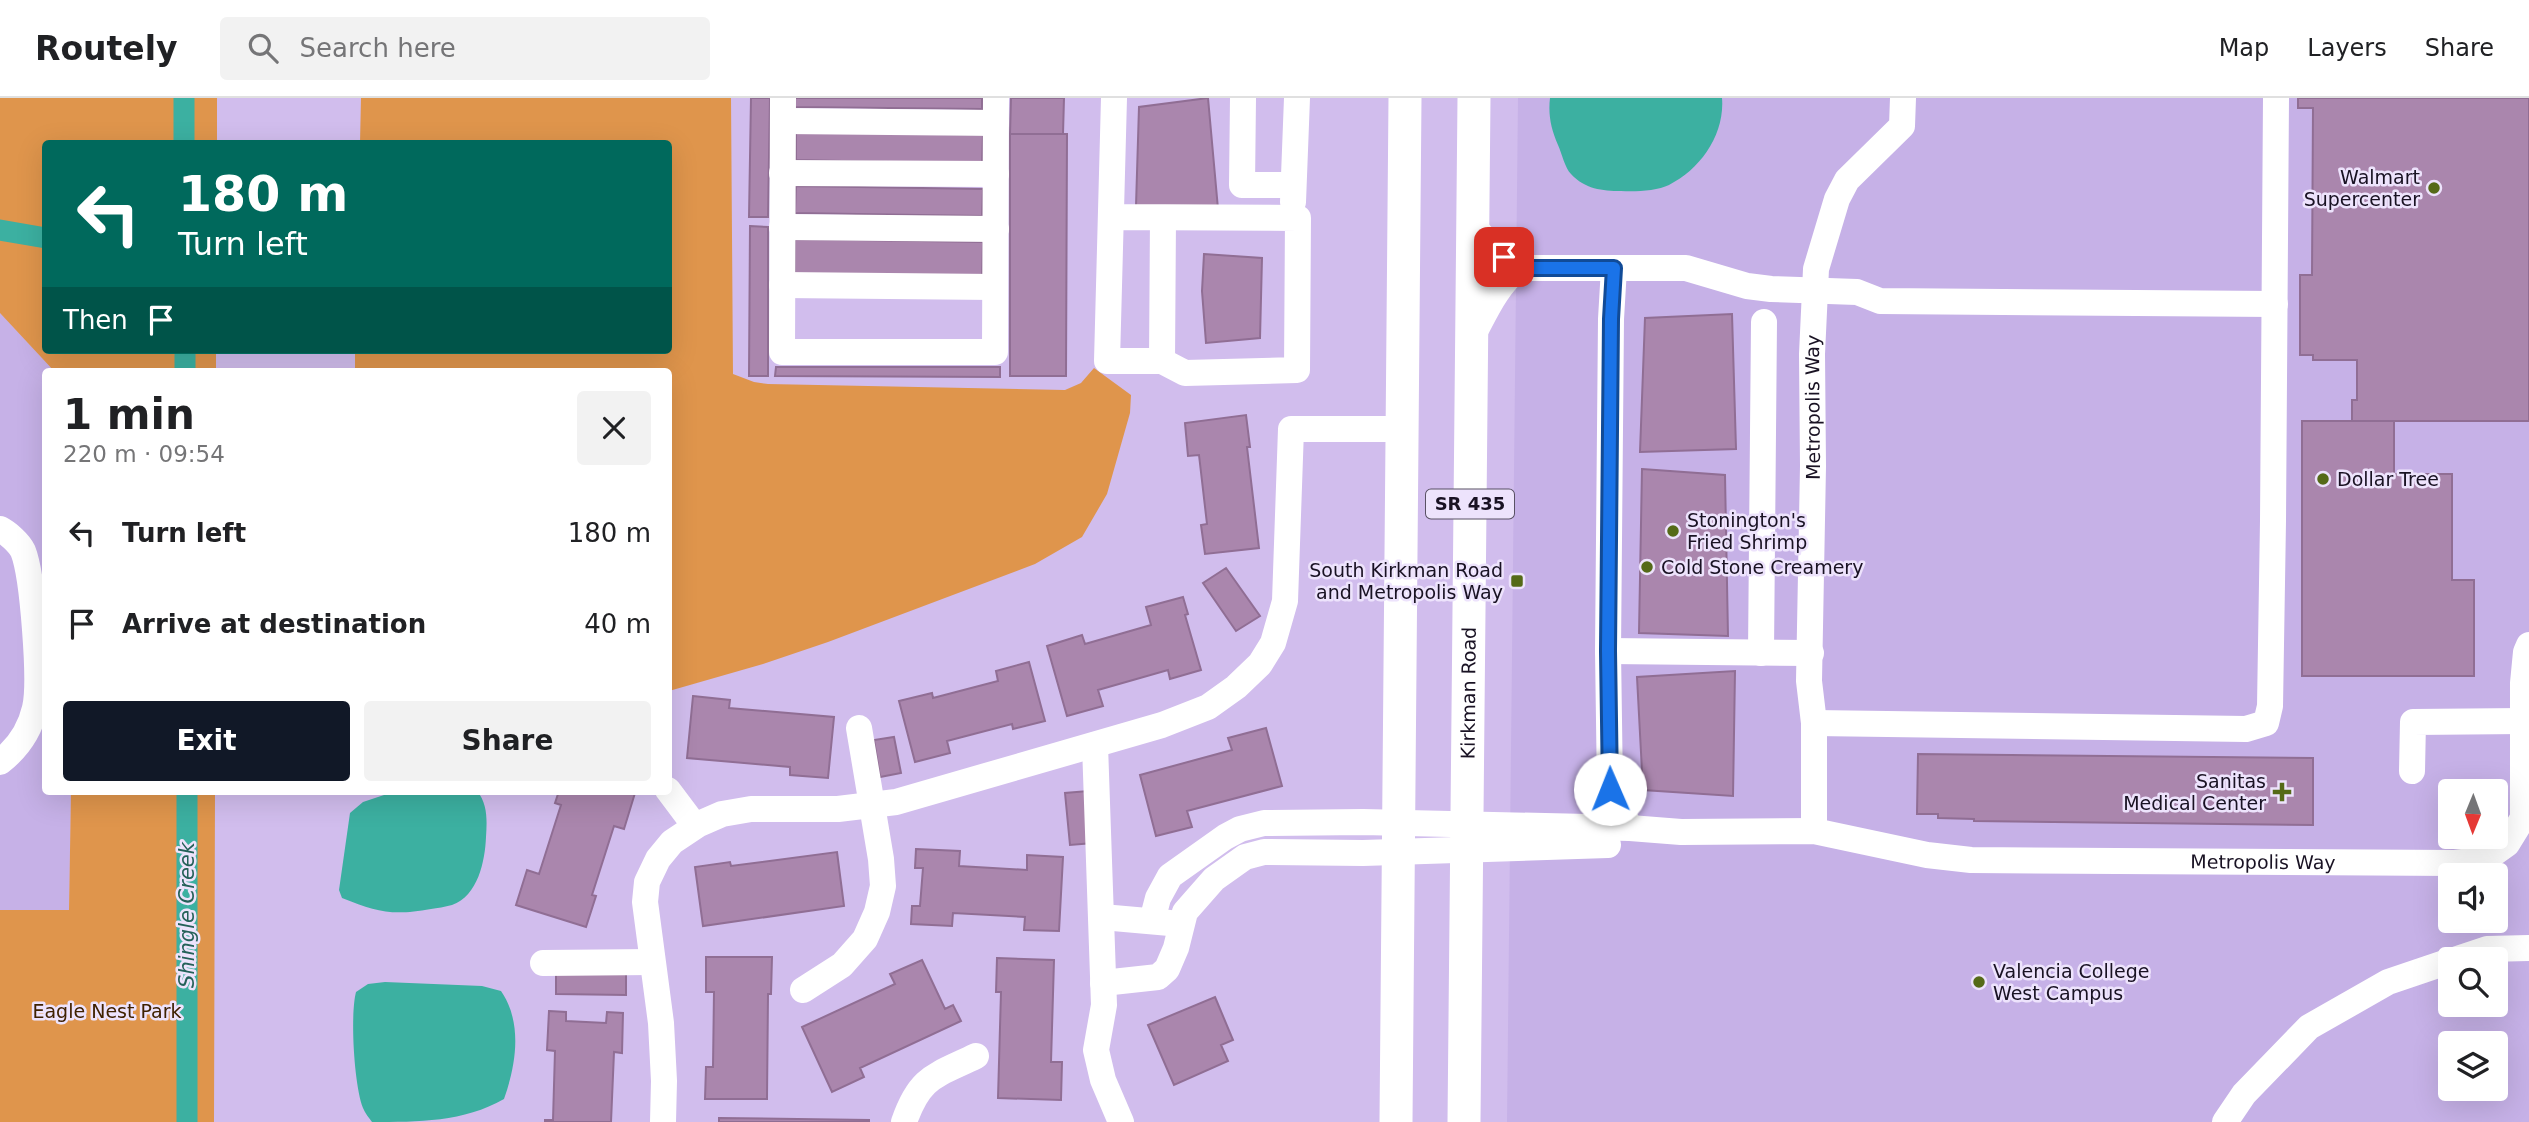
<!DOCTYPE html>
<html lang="en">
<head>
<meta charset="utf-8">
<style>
  :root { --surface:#fff; --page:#f2f2f2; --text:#202124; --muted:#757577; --line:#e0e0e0; --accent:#111827 }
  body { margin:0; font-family:"DejaVu Sans",sans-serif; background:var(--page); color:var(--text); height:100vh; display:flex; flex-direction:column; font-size:26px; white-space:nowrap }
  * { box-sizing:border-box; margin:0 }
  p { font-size:23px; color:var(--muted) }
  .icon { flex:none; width:38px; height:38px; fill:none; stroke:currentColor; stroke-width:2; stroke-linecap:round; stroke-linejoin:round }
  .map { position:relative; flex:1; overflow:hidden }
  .sheet { position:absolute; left:42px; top:270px; width:630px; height:427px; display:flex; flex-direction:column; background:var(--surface); border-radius:7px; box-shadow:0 7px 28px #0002 }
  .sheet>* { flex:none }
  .top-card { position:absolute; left:42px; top:42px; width:630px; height:214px; border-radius:7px; box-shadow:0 7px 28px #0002; background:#00695c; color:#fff; overflow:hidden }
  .needle { width:46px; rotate:181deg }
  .controls { position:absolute; left:2438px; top:681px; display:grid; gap:14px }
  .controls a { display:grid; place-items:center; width:70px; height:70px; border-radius:7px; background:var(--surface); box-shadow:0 7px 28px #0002; font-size:35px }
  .pin { position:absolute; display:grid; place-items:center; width:60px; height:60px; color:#fff; margin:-30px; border-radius:14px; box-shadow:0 4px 10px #0006 }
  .me { position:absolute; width:77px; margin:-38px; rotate:359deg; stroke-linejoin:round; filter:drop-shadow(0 0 5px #0008) }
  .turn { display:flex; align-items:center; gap:24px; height:147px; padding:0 21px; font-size:32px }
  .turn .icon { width:91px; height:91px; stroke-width:2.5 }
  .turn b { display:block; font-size:49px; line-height:60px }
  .then { display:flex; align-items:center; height:66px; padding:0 21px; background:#0003; gap:14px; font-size:26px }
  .round { display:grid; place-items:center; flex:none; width:74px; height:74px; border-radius:7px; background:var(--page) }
  .overview { display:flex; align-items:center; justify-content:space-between; height:119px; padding:0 21px }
  h1 { font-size:42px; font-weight:700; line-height:52px }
  .button { display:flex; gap:14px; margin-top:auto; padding:14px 21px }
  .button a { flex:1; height:80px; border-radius:7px; background:var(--accent); color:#fff; font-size:28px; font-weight:700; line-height:80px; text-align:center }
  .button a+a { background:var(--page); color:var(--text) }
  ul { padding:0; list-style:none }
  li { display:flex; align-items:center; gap:21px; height:91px; padding:0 21px }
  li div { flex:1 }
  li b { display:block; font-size:26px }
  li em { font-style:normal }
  header { display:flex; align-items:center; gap:42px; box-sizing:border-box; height:98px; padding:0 35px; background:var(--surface); border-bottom:2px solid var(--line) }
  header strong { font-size:33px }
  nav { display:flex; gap:38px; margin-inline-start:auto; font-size:24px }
  .search { width:490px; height:63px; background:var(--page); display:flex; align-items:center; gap:18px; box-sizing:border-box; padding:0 24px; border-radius:7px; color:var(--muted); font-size:26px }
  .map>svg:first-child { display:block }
</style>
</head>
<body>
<header>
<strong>Routely</strong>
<div class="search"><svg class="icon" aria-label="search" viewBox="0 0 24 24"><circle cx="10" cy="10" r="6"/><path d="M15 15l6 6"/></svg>Search here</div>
<nav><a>Map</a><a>Layers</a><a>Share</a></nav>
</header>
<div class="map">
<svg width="2529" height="1024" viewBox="0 0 2529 1024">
  <rect width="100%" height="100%" fill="#d1bded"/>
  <path fill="#c6b1e7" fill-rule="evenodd" d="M1518,0H2529V1024H1507ZM2450,693H2496V738H2450ZM2450,777H2496V822H2450ZM2450,861H2496V906H2450ZM2450,945H2496V990H2450Z
    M0,215L54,273H46V693H71L69,813L0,812Z"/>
  <path fill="#df954c" d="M0,0H217V45L46,46V252H216V273H54L0,215Z
    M361,0H731L733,276L754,284L768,286L1065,292L1081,285L1094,270L1131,297L1130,315L1107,396L1082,439L1035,466L828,544L763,566L669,593L668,273H355V252H668V46L360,45Z
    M71,693H215L214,1024H0V812H69Z"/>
  <path fill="#3cb0a1" d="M1550,0H1722C1725,36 1701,71 1669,87C1657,93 1634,94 1621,93C1602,93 1585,91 1571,76C1565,70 1562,56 1558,47C1551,31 1548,17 1550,0Z
    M396,693H477C488,706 487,723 486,739C485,763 478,798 452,807C445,809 437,810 431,811C392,818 377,814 342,800L339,792L350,715L363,704Z
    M385,884L482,888L501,893C523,925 516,967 504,1001C464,1024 418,1024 372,1024C369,1020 365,1015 363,1010C354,987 350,917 356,894L368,886Z"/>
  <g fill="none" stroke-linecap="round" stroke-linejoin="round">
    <path stroke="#3cb0a1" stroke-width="21" d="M184,0V46
      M0,132L46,140
      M185,252V273
      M187,693V1024"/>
  </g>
  <path fill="#aa86ad" stroke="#906e94" stroke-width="2" d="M751,0H770L768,119H749Z
    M795,0H982V11L795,9Z
    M1011,0H1064L1063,36H1010Z
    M1208,0L1218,111L1136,108L1139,9Z
    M2298,0H2529V323H2352V302H2357V262H2313V257H2300V177H2312L2313,10H2298Z
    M796,33L983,37L982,66L796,62Z
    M1010,36H1067L1066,278H1010Z
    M796,88L983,91L982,118L795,115Z
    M750,128L768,129V278H749Z
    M795,141L983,144L982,180L795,177Z
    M1204,156L1262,160L1260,240L1206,245L1202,193Z
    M1732,216L1736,351L1640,354L1645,220Z
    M776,269H1000V279L775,278Z
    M1246,317L1250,349H1247L1259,450L1205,456L1201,427L1207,426L1199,357L1188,358L1185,325Z
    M2302,323H2394V376H2452V482H2474V578H2302Z
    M1642,371L1725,377L1728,538L1639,535Z
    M1226,470L1260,518L1236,533L1203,485Z
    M1183,499L1188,516L1185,517L1201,572L1170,581L1168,572L1098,592L1103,608L1067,618L1047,548L1082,537L1085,546L1151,527L1146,509Z
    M1029,564L1045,623L1013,631L1012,626L947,643L950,655L915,664L899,603L932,595L933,600L998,583L996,573Z
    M1735,573L1733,698L1643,692L1637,579Z
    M693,598L730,602L729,610L834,619L828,680L790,677V669L687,660Z
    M1266,630L1282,688L1187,713L1192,729L1156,738L1140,677L1232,652L1228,640Z
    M894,639L901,675L880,679L874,642Z
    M1918,656L2313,660V727L1974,723V721L1938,720V716H1917Z
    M559,693H629L635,695L624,731L614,728L592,797L596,798L586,829L516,807L527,772L539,776L561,707L555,705Z
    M1088,693L1093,745L1070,747L1065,695Z
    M916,751L960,753L959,768L1027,772V757L1063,759L1059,833L1024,832L1025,819L953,815L952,828L911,826L912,808H920L923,770H915Z
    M837,754L844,808L703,828L695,769L730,764L731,768Z
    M706,859H772L771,896H768L767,1001H705L706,969H713L714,894H706Z
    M997,860L1054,862L1051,964H1062L1061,1002L998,1000L1001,894H996Z
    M922,862L945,911L953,907L961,923L860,970L864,979L832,994L802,929L895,886L890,876Z
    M556,874L626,875V897L556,896Z
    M1215,899L1233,942L1221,947L1228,963L1174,987L1148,927Z
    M549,913L566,914V923L606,925L607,914L623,915L622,955L614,954L611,1024H545V1022H553L555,953L547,952Z
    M719,1020L869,1022V1024H719Z"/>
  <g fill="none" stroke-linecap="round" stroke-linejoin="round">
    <g stroke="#fff" stroke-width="26">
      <path d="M783,0L782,254H995L996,0"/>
      <path d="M1243,0L1242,87H1293"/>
      <path d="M783,23L996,25"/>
      <path d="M782,75L996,76"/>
      <path d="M1293,104L1297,0"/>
      <path d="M1111,119L1298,120L1297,272L1185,275L1162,263H1107L1114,0"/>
      <path d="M782,129L996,131"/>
      <path d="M1519,170H1686L1747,188L1771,191L1857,194L1880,203L2275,206"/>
      <path d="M1614,170L1611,221L1608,553L1610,691L1630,730"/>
      <path d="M782,187L995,189"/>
      <path d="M1473,237C1486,213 1497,187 1519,170L1490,147L1473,128"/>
      <path d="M1162,263L1163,120"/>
      <path d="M0,431C8,435 19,445 23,453C33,478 41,585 35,610C30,632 18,650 0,664"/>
      <path d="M1608,553L1811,555"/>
      <path d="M1761,555L1764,224"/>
      <path d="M1814,625L2246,631L2266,625L2270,608L2273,423L2276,0"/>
      <path d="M1095,647L1104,907L1096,952L1103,982L1121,1024"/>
      <path d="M2412,673L2413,624L2523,623"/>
      <path d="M668,692L695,728"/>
      <path id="s1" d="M1814,733V625L1809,583L1813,368L1812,256L1816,171L1837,101L1847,82L1902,28L1903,0"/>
      <path d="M1102,819L1170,825"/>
      <path id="s2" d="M1152,823L1158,800L1170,778L1225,739L1240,731L1264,725L1363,724L1630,730L1681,734L1814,733L1927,757L1971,762L2455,765L2486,761L2507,746L2523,720V585L2526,554L2529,547"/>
      <path d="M2457,861L2487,851L2529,850"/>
      <path d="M543,865L652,864"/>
      <path d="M1103,885L1158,879L1167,871L1176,850L1185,814L1214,781L1245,759L1264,754L1363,755L1608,747"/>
      <path d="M803,892L842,867L865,841L877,814L883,788L881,761L859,630"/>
      <path d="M663,1024L664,983L661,925L645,804L647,784L658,761L672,744L699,726L722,716L751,711H838L896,704L1162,627L1208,609L1236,589L1260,566L1273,545L1285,503L1291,331H1403"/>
      <path d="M904,1024C920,978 935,978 976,958"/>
      <path d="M2225,1024L2244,996L2309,929L2388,884L2450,863"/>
    </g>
    <g stroke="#fff" stroke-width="33">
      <path d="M1396,1024L1405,0"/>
      <path id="s3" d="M1464,1024L1474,0"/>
    </g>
  </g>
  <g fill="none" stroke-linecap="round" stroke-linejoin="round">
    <defs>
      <path id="route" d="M1504,159L1519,170H1614L1611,221L1608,553L1610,691"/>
    </defs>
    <use href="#route" stroke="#114b97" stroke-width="18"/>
    <use href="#route" stroke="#1a73e8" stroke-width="12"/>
  </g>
  <g fill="#556a18" stroke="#ede3fc" stroke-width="2.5">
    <circle cx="2434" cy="90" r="7"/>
    <circle cx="2323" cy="381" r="7"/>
    <circle cx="1673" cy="433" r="7"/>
    <circle cx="1647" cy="469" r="7"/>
    <rect x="1510" y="476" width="14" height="14" rx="3.5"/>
    <path d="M2278.5 683.5h7v7h7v7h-7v7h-7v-7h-7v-7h7z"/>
    <circle cx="1979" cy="884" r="7"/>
  </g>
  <g text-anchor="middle" stroke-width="5" stroke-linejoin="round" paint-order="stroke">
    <rect fill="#ede3fc" stroke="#595164" stroke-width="2" x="1426" y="391.5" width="88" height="29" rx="5"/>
    <g font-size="18" font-weight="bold" fill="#191223">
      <text x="1470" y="412">SR 435</text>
    </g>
    <g font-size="19" fill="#191223" stroke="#ede3fc" text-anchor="start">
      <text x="2420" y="86" text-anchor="end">Walmart<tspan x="2420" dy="22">Supercenter</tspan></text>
      <text x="2337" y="388">Dollar Tree</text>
      <text x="1687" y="429">Stonington's<tspan x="1687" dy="22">Fried Shrimp</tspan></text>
      <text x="1661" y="476">Cold Stone Creamery</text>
      <text x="1503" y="479" text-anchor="end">South Kirkman Road<tspan x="1503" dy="22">and Metropolis Way</tspan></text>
      <text x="2266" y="690" text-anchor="end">Sanitas<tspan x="2266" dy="22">Medical Center</tspan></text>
      <text x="1993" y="880">Valencia College<tspan x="1993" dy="22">West Campus</tspan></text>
    </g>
    <g font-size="19" fill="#191223" stroke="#ede3fc">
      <text dy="7" stroke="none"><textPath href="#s1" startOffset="424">Metropolis Way</textPath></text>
      <text dy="7" stroke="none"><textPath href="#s3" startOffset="429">Kirkman Road</textPath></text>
      <text dy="7" stroke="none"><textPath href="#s2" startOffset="1160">Metropolis Way</textPath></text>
    </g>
    <g font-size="19" fill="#3f2100" stroke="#ede3fc">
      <text x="107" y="920">Eagle Nest Park</text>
    </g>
    <g font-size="21" font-style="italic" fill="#246159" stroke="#ede3fc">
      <text transform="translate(187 817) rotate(-90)" y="7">Shingle Creek</text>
    </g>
  </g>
</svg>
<div class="controls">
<a><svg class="needle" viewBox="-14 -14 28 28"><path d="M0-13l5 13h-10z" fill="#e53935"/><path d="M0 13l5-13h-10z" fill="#757577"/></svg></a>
<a><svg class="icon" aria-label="sound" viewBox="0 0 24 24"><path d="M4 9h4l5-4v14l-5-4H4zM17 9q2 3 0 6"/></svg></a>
<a><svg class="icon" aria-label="search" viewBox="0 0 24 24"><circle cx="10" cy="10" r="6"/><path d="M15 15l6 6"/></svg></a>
<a><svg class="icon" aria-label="layers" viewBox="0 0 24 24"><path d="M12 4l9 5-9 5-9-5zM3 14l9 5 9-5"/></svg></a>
</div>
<div class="pin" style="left:1504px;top:159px;background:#d93025"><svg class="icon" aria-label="arrive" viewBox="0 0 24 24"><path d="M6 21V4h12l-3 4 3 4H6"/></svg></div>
<svg class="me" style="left:1610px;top:691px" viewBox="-20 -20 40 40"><circle r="19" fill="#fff"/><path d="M0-13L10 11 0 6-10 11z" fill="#1a73e8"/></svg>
<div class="top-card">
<div class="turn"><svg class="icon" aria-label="left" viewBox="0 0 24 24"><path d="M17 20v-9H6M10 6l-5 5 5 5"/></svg><div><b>180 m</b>Turn left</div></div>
<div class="then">Then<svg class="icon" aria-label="arrive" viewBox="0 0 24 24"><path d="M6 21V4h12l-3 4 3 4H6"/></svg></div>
</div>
<section class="sheet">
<div class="overview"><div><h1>1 min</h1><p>220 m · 09:54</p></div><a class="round"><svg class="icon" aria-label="close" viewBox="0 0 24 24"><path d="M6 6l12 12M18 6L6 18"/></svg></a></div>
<ul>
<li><svg class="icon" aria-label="left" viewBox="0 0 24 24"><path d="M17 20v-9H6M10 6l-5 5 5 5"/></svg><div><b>Turn left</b></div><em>180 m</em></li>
<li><svg class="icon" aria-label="arrive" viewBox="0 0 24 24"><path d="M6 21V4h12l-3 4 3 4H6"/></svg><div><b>Arrive at destination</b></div><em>40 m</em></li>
</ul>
<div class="button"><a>Exit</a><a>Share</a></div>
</section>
</div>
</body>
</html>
